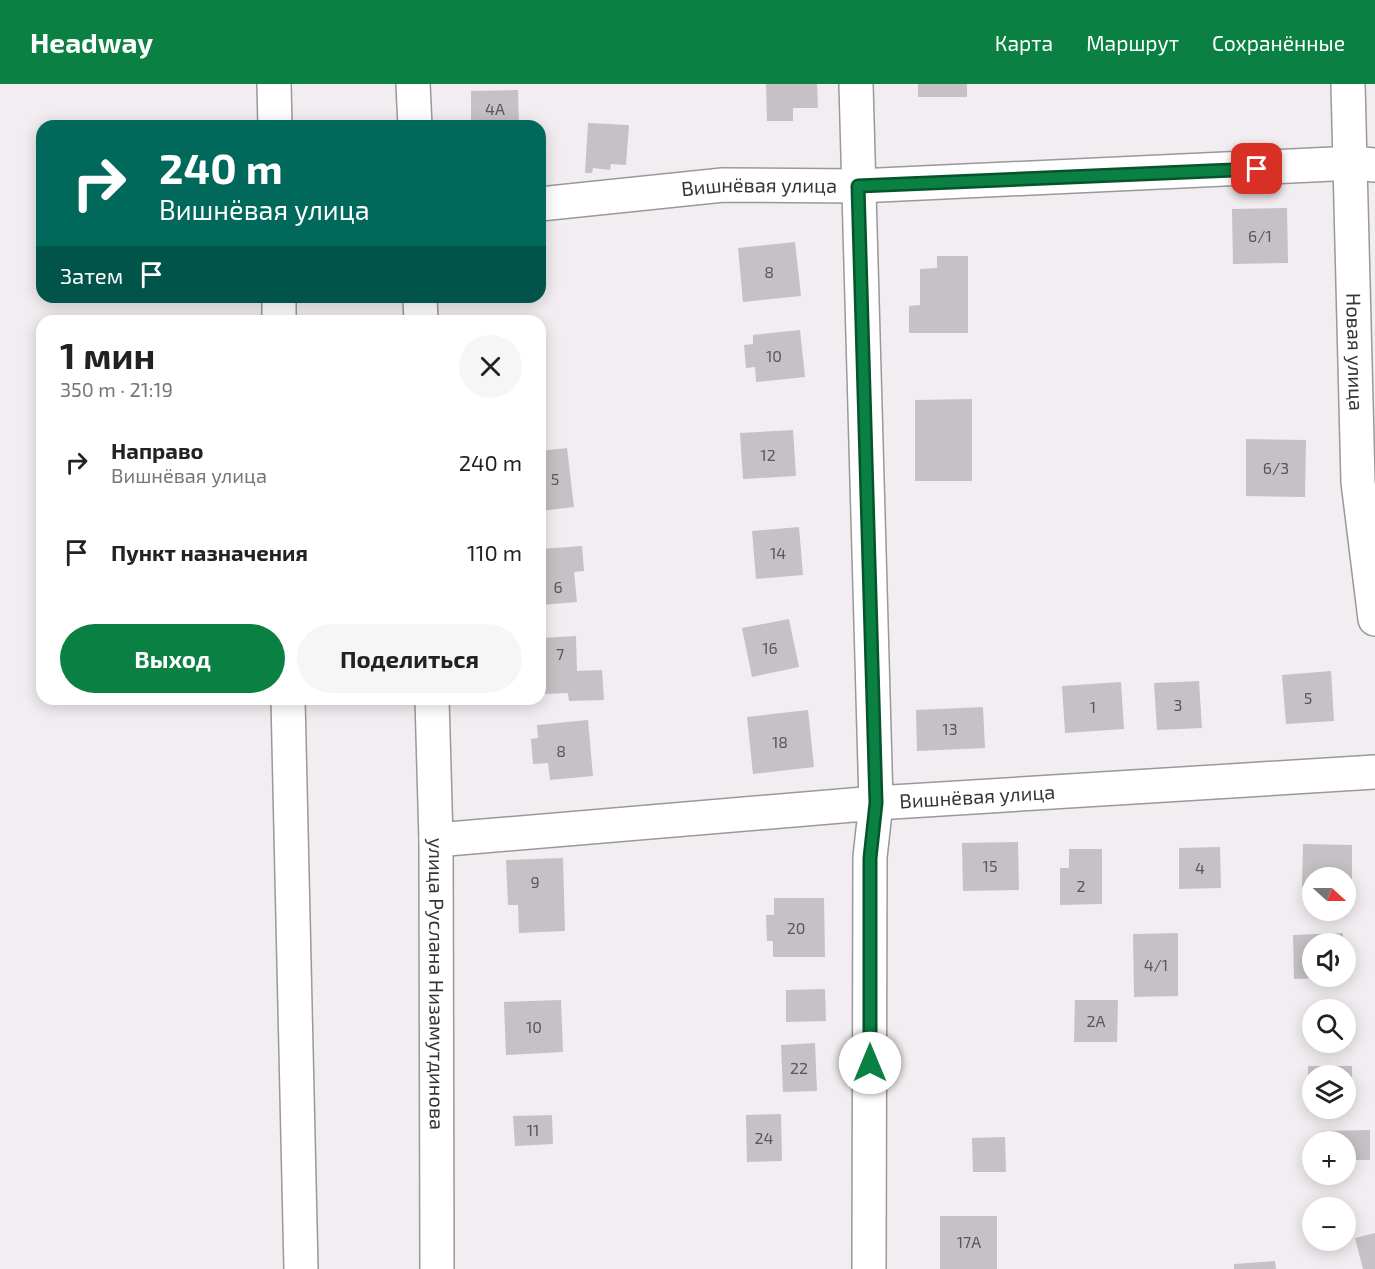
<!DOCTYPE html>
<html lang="ru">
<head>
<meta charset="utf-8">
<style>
  :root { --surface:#fff; --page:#f6f6f6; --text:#222; --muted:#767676; --accent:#0b8043 }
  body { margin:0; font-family:"Exo 2",sans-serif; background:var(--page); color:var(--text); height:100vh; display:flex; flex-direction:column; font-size:22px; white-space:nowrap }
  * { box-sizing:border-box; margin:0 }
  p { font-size:20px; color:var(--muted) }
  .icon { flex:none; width:33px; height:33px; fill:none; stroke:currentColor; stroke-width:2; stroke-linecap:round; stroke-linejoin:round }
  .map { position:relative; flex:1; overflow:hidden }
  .details { position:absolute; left:36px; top:231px; width:510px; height:390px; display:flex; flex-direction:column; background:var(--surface); border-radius:18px; box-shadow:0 3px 15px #0003 }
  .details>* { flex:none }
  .guide { position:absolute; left:36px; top:36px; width:510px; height:183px; border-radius:18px; box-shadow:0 3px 15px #0003; background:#00695c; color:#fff; overflow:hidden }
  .needle { width:39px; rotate:111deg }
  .buttons { position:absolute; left:1302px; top:783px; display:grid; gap:12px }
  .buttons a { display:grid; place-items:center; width:54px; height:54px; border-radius:50%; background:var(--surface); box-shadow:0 3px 15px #0003; font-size:30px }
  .pin { position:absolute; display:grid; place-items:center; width:51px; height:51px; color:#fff; margin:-26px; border-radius:12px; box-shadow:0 3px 9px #0006 }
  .me { position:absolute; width:66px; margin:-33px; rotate:0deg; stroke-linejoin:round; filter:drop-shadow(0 0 4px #0008) }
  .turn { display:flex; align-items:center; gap:21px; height:126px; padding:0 24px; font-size:27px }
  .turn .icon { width:78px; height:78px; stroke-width:2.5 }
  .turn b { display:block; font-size:42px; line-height:51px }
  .then { display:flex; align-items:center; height:57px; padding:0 24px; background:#0003; gap:12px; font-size:22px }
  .round { display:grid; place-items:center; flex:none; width:63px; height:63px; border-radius:32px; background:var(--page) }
  .summary { display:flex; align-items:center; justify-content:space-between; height:102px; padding:0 24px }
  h1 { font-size:36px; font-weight:700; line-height:45px }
  .action { display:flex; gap:12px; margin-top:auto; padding:12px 24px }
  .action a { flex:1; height:69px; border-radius:36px; background:var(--accent); color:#fff; font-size:24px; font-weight:700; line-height:69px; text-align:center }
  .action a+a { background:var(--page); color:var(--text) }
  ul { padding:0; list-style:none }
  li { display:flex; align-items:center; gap:18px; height:90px; padding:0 24px }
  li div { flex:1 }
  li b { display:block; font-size:22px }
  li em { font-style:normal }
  header { display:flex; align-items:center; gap:36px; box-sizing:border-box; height:84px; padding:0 30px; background:var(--accent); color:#fff }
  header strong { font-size:28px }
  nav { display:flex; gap:33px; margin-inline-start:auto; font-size:21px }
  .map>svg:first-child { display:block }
</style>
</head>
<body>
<header>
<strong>Headway</strong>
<nav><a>Карта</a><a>Маршрут</a><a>Сохранённые</a></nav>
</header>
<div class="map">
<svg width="1375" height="1185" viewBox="0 0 1375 1185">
  <rect width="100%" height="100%" fill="#f2edf1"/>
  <path fill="#c5c1c4" d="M766,0H817L818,24H793V37H767Z
    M918,0H967V13H918Z
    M518,6L519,42H471V7Z
    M588,39L629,41L626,81L611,80L610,86L593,84L592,89H585Z
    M1287,124L1288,179L1233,180L1232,125Z
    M795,158L801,212L743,218L738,164Z
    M937,172H968V249H909V222L920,221V185L937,184Z
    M800,246L805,293L756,298L755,283L746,284L744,261L753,260V251Z
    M972,315V397H915V316Z
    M793,346L796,392L743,395L740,349Z
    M1246,355L1306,356L1305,413L1246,412Z
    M567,364L574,423L540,427V367Z
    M799,443L803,491L756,495L752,447Z
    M582,462L584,487L574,488L577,518L540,521V465Z
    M789,535L799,583L752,593L742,544Z
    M576,552L577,587L602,586L604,616L569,617L568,609L545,610L542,554Z
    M1331,587L1334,637L1286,640L1282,591Z
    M1199,597L1202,644L1157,646L1154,599Z
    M1121,598L1124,645L1065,649L1062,602Z
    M983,623L985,664L917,667L916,626Z
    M808,626L814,683L753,690L747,633Z
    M588,636L593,692L550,696L548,679L533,680L531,655L538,654L537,641Z
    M1018,758L1019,806L963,807L962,759Z
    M1303,760L1352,761V803L1346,802V794H1312V802H1302Z
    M1220,763L1221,804L1179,805V764Z
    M1069,765H1102V820L1060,821V784H1069Z
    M563,774L565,847L519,849L518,821H508L506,776Z
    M774,814H824L825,873H773V857H767L766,831H774Z
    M1178,849V912L1134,913L1133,850Z
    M1343,849V860H1312V892L1323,894L1294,895L1293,851Z
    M825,905L826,937L786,938V906Z
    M561,916L563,968L506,971L504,918Z
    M1075,916H1118L1117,958H1074Z
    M815,959L817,1007L783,1008L781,961Z
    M1308,982H1352V1015H1346V992H1312V1016H1308Z
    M781,1030L782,1077L747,1078L746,1031Z
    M552,1031L553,1060L515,1062L513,1032Z
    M1370,1046V1076H1346V1058H1322V1047Z
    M1005,1053L1006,1088H973L972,1054Z
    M940,1132H997V1185H940Z
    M1375,1149V1185H1363L1355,1154Z
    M1275,1177L1276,1185H1234V1180Z"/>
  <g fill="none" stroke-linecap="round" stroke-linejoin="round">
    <defs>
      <g id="minor">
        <path d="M413,0L415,42"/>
        <path d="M856,0L876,719L870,773L869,1185"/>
        <path id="s1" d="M1348,0L1358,398L1375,535"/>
        <path id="s2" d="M540,120L723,101L858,102L1354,79L1375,81"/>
        <path d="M420,213L421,237"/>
        <path id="s3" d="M432,615L436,756L437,1185"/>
        <path id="s4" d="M436,756L876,719L1375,688"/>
      </g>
      <path id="major" d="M274,0L275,42
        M279,213V237
        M288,615L301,1185"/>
    </defs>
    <use href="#minor" stroke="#9b979a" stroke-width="36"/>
    <use href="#major" stroke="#9b979a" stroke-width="36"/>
    <use href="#minor" stroke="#fff" stroke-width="33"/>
    <use href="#major" stroke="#fff" stroke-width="33"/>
  </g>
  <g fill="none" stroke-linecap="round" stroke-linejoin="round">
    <defs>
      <path id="route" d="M870,979V774L876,719L858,102L1257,85"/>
    </defs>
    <use href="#route" stroke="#07532c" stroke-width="15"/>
    <use href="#route" stroke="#0b8043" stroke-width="10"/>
  </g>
  <g text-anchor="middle" stroke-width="4.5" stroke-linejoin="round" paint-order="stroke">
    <g font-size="16" fill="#5a575a">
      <text x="495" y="31">4А</text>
      <text x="1260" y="158">6/1</text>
      <text x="769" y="194">8</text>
      <text x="774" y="278">10</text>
      <text x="768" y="377">12</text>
      <text x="1276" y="390">6/3</text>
      <text x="555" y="401">5</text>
      <text x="778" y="475">14</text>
      <text x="558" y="509">6</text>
      <text x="770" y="570">16</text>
      <text x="560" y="576">7</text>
      <text x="1308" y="620">5</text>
      <text x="1178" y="627">3</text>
      <text x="1093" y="629">1</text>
      <text x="950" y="651">13</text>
      <text x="780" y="664">18</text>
      <text x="561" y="673">8</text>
      <text x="990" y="788">15</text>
      <text x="1200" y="790">4</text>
      <text x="535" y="804">9</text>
      <text x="1081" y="808">2</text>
      <text x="796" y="850">20</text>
      <text x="1156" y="887">4/1</text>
      <text x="1096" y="943">2А</text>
      <text x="534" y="949">10</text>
      <text x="799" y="990">22</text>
      <text x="533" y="1052">11</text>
      <text x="764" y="1060">24</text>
      <text x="969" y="1164">17А</text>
    </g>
    <g font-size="20" fill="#363436" stroke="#f2edf1">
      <text dy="7" stroke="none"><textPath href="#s2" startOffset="220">Вишнёвая улица</textPath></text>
      <text dy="7" stroke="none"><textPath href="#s1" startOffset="268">Новая улица</textPath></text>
      <text dy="7" stroke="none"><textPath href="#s4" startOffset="543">Вишнёвая улица</textPath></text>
      <text dy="7" stroke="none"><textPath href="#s3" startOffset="285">улица Руслана Низамутдинова</textPath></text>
    </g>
  </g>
</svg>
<div class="buttons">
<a><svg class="needle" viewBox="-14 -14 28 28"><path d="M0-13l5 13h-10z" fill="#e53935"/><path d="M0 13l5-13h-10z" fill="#767676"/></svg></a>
<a><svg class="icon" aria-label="sound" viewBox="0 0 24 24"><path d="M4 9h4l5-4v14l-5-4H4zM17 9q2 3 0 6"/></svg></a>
<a><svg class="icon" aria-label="search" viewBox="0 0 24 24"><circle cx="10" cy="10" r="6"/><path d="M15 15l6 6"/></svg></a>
<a><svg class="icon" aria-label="layers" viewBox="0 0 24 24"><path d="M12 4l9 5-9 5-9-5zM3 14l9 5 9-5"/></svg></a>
<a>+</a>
<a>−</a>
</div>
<div class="pin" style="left:1257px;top:85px;background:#d93025"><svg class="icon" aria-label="arrive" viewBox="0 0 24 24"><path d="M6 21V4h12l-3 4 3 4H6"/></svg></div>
<svg class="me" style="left:870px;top:979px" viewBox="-20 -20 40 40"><circle r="19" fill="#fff"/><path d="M0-13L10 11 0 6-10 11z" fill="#0b8043"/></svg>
<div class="guide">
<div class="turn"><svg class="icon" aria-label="right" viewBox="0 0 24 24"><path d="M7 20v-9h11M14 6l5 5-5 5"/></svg><div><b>240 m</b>Вишнёвая улица</div></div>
<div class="then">Затем<svg class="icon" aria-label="arrive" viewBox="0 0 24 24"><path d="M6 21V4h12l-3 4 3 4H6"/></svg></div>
</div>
<section class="details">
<div class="summary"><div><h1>1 мин</h1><p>350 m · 21:19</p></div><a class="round"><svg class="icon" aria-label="close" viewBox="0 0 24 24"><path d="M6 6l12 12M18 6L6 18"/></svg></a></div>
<ul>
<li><svg class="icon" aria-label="right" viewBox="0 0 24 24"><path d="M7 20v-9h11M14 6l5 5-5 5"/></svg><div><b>Направо</b><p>Вишнёвая улица</p></div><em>240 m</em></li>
<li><svg class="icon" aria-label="arrive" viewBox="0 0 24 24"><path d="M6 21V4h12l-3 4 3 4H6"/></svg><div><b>Пункт назначения</b></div><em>110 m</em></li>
</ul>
<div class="action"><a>Выход</a><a>Поделиться</a></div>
</section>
</div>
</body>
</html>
